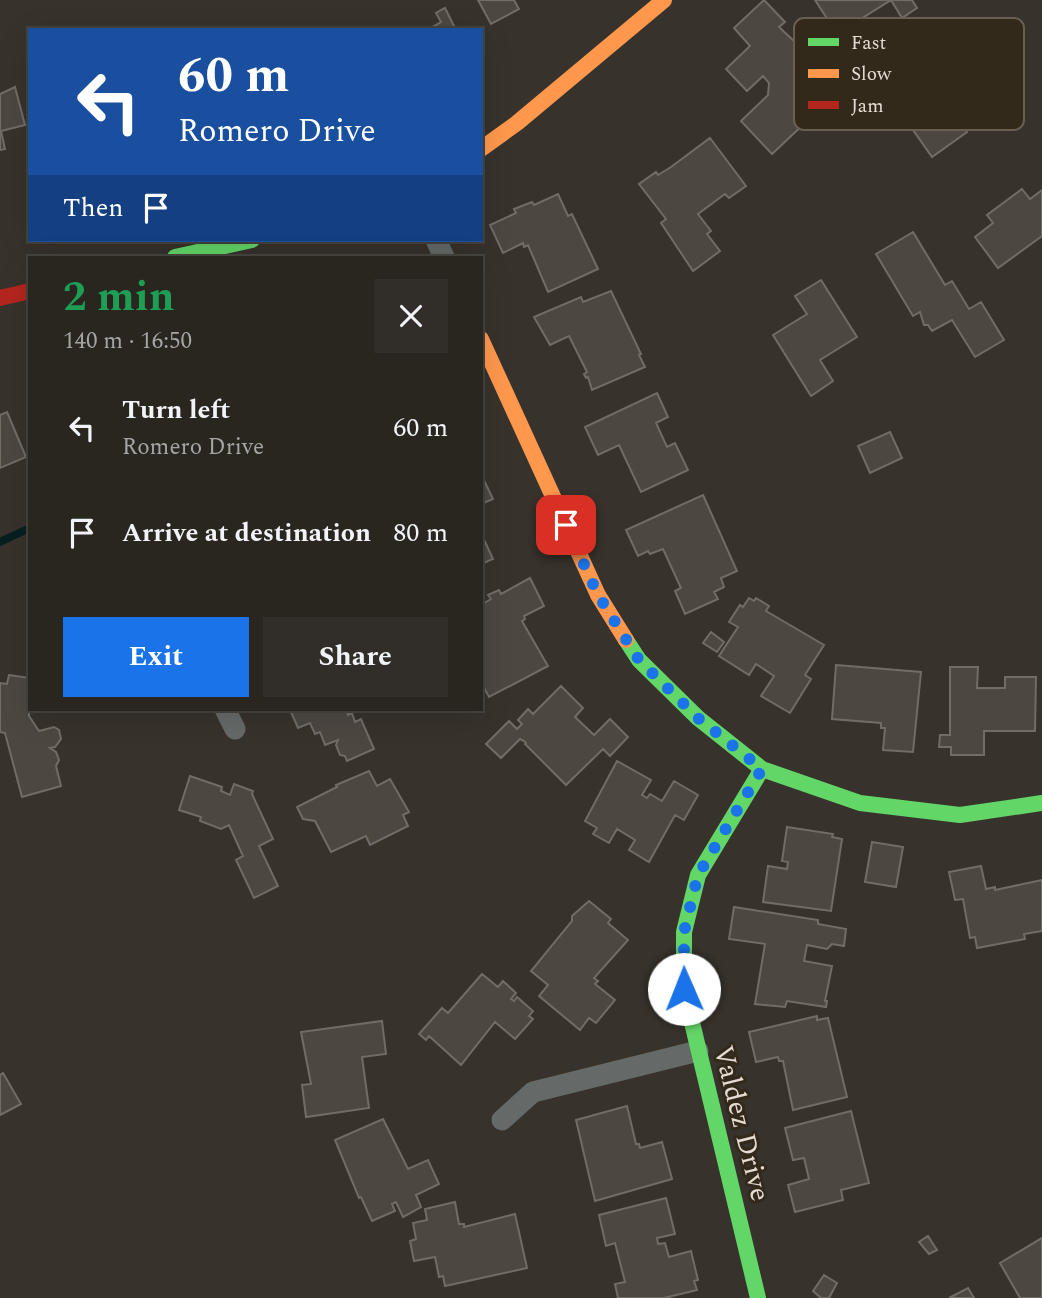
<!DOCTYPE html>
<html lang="en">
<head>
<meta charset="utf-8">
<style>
  :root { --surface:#292620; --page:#312e29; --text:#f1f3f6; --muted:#a5a5a5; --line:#45433e; --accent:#1a73e8 }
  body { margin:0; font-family:Spectral,serif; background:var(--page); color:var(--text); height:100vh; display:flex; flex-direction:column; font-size:26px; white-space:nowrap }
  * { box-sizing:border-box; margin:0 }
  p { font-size:23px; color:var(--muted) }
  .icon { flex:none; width:38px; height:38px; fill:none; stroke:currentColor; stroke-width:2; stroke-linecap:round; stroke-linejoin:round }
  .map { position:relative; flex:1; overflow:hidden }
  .sheet { position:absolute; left:28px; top:256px; width:455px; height:455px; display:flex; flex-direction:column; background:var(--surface); border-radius:0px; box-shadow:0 7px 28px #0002,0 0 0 2px var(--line) }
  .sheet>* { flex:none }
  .top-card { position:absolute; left:28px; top:28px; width:455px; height:214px; border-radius:0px; box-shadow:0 7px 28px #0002,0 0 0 2px var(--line); background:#1a4fa0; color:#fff; overflow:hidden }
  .pin { position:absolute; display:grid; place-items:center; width:60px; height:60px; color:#fff; margin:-30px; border-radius:14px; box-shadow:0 4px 10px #0006 }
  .me { position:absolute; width:77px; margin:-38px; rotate:359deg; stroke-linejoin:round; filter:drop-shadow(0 0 5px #0008) }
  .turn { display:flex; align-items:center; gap:24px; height:147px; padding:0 35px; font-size:32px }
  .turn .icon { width:91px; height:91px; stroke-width:2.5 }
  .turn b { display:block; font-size:49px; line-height:60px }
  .then { display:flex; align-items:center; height:66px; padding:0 35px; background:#0003; gap:14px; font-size:26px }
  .round { display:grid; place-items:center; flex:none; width:74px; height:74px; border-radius:0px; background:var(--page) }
  .head { display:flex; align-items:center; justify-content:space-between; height:119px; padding:0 35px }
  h1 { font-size:42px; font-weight:700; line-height:52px; color:#1e9e55 }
  .action { display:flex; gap:14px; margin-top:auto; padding:14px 35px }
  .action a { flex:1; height:80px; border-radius:0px; background:var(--accent); color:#fff; font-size:28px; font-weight:700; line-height:80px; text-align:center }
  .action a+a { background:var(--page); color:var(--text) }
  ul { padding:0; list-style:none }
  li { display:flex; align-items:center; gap:21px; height:105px; padding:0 35px }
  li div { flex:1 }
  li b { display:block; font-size:26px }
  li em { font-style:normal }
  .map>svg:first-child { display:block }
</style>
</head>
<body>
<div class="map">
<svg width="1042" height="1298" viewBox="0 0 1042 1298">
  <rect width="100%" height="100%" fill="#37322b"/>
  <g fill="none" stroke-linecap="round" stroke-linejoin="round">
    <path stroke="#07201f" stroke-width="8" d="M0,542L30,528"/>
  </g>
  <path fill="#4c4741" stroke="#716c66" stroke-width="2" d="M478,0H514L519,9L491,24Z
    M764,0L785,22L779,27L813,59L811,61L815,67L800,81L824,105L772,154L741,121L768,95L769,83L763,76L747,91L726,69L750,46L734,28Z
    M815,0H891L837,34Z
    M891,0H912L917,8L902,18Z
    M445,8L456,30H427L441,22L436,13Z
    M946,70L962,93L958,95L964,104L953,112L967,132L932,157L897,107L912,97L911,94Z
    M15,87L25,125L1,131L5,149L0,150V94Z
    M710,138L746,186L729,198L725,194L698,214L711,231L707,234L720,251L693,271L661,223L666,219L639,184L656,172L658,175L671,167Z
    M1022,189L1030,199L1042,190V236L998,268L975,237L993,223L987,215Z
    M558,194L568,216L572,214L598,269L548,292L528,245L524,247L523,243L503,253L490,225L516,213L514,209L532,202L534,205Z
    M913,232L945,285L952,281L969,309L981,302L1004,340L975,357L952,320L932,331L928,325H924L920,312L913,316L876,254Z
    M821,280L857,337L820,360L833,381L811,396L773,335L807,314L795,296Z
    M611,291L641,354L639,355L645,367L592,390L588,377L586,378L584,374L587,372L569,336L550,345L534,317L581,297L583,302Z
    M657,393L668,417L656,423L667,447L675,443L688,470L641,492L619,445L598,455L585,427Z
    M7,412L26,457L0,468V415Z
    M890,432L902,458L870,473L858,446Z
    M481,474L493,499L481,504Z
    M703,495L737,571L721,578L724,587L714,592L718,599L685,614L675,591L681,588L663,549L650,554L648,551L638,556L626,530Z
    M481,533L493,559L481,564Z
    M530,578L544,606L524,616L525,619L522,621L548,666L489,697L481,682L483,665L481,605L491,599L488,595L499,590L501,594Z
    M749,598L754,601L756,598L769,606L766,611L824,645L805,675L811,679L790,713L761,696L774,676L756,664L749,675L719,656L738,627L729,622L740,605L743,607Z
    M711,632L724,642L717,652L703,643Z
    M836,665L921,672L913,752L883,750L885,728H881V723L832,719Z
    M950,667H978L977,688H1005V677H1036L1035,731H984V755H951V747H939L940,735H950Z
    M9,675L30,678L29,716L39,731L54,727L59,730L61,739L55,747L50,748L56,752L59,760L56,766L61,786L22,797L5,733L0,732V683L7,684Z
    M561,686L583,708L575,717L594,735L610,719L628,737L610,756L603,749L566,785L525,744L526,743L524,741L520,739L501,758L486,744L509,721L517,729L522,724L518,720L528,709L533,714Z
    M292,709H346L348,715L352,713L355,722L361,719L374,749L347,761L345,756L340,755L336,745L338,740L325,745L320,732L315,734L310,723L298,728L290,710Z
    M617,761L651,780L642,795L647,798L650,794L662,801L674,781L698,795L684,820L675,815L649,862L629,850L635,840L617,829L609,843L593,834L597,828L585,821Z
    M369,771L377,786L390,779L409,812L403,815L408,826L370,845L366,836L331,852L315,821L303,819L297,807L337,787L336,785Z
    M190,776L222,787L221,791L230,795L234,784L253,791L252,794L273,839L259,846L278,886L254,898L236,860L243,856L229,825L221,829L200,821L201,817L179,810Z
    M787,827L833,834L832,837L842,839L831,911L763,902L768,866L787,869L788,862L782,861Z
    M872,842L903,847L896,887L865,882Z
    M981,866L986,889L995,887V890L1042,880V931L1024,934L1025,939L977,948L975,937L970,938L963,899L955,900L949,872Z
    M589,901L611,919L608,923L628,940L594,978L598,981L595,984L615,1000L596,1023L589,1018L580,1030L539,996L548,985L531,971L572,921V916Z
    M734,907L818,920V924L846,929L844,946L832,944L827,949L807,945L804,961L832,966L825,1001H827L826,1007L787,1001L785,1007L755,1004L765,944L729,939Z
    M482,974L498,987L503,981L516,993L511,999L514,1001L517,997L533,1011L529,1016L533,1019L515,1039L495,1022L461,1065L429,1036L426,1040L419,1034L442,1008L448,1013Z
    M817,1016V1020L828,1018L847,1097L793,1110L783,1061H779L778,1057L756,1062L749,1032Z
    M382,1021L386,1054L362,1057L369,1108L306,1117L302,1085L311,1084L301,1032Z
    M3,1073L21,1104L0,1115V1075Z
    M627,1106L636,1144H639L640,1148L662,1142L672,1179L595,1201L576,1120Z
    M851,1111L869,1183L841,1190L843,1200L795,1212L788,1185L809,1179L804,1158L793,1160L785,1128Z
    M383,1119L408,1169L428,1160L439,1184L416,1195L421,1207L403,1217L396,1202L392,1204L395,1211L372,1221L361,1197L359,1198L335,1140Z
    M666,1198L675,1234L657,1238L658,1244L665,1243L669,1257L691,1251L698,1280L694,1281L697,1290L664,1298H618L615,1284L625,1282L615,1243L606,1246L599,1215Z
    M455,1202L459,1224H464V1227L515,1214L527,1268L445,1286L443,1276L439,1277L435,1257L414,1261L410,1241L416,1239L413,1223L427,1220L425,1209Z
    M928,1236L937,1250L929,1254L919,1242Z
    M1042,1238V1298H1020L1000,1263Z
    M824,1275L837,1283L829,1298H821L813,1291Z
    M968,1288L974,1298H949Z"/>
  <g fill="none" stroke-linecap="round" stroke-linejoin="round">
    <path stroke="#656a68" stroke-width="21" d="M436,240L444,257
      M225,709L235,729
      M502,1120L533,1092L698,1051"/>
    <path stroke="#63d668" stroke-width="16" d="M175,257L252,240
      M626,640L639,660L698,718L762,769L860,803L960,815L1042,803
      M758,1298L684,989V932L698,875L762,769"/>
    <path stroke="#ff974d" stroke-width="16" d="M481,149L517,123L664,0
      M481,339L598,595L626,640"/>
    <path stroke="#b3261e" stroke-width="16" d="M0,298L30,291"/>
  </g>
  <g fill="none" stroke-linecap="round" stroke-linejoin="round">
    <path stroke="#1a73e8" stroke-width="12" stroke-dasharray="0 21.6" d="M566,525L598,595L639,660L698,718L762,769L698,875L684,932V989"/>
  </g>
  <g text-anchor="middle" stroke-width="6" stroke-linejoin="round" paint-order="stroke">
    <g font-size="28" fill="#e4ddd4" stroke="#33291b">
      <text transform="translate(743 1123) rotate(76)" y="10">Valdez Drive</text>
    </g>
  </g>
  <rect x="794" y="18" width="230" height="112" rx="10" fill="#33291b" stroke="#685f52" stroke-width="2"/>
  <rect x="808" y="38" width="31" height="8" fill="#63d668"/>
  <rect x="808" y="69" width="31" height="9" fill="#ff974d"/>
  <rect x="808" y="101" width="31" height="8" fill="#b3261e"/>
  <g font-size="19" fill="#e4ddd4">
    <text x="851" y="49">Fast</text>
    <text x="851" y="80">Slow</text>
    <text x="851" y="112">Jam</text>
  </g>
</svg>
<div class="pin" style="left:566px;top:525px;background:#d93025"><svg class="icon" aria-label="arrive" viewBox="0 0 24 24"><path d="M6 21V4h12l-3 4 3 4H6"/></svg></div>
<svg class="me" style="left:684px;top:989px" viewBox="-20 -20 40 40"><circle r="19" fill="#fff"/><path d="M0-13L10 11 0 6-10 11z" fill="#1a73e8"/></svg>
<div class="top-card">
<div class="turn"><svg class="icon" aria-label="left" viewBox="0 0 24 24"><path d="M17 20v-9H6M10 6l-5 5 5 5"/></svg><div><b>60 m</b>Romero Drive</div></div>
<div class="then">Then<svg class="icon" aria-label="arrive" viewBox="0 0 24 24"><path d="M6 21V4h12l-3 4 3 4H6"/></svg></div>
</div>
<section class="sheet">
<div class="head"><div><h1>2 min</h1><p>140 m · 16:50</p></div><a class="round"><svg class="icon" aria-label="close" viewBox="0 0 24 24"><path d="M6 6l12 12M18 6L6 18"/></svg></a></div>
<ul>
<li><svg class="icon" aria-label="left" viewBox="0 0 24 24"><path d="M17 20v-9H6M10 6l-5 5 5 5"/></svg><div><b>Turn left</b><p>Romero Drive</p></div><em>60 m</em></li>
<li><svg class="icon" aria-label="arrive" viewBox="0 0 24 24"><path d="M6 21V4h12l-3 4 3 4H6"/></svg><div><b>Arrive at destination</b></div><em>80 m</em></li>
</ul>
<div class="action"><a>Exit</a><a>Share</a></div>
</section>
</div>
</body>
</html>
